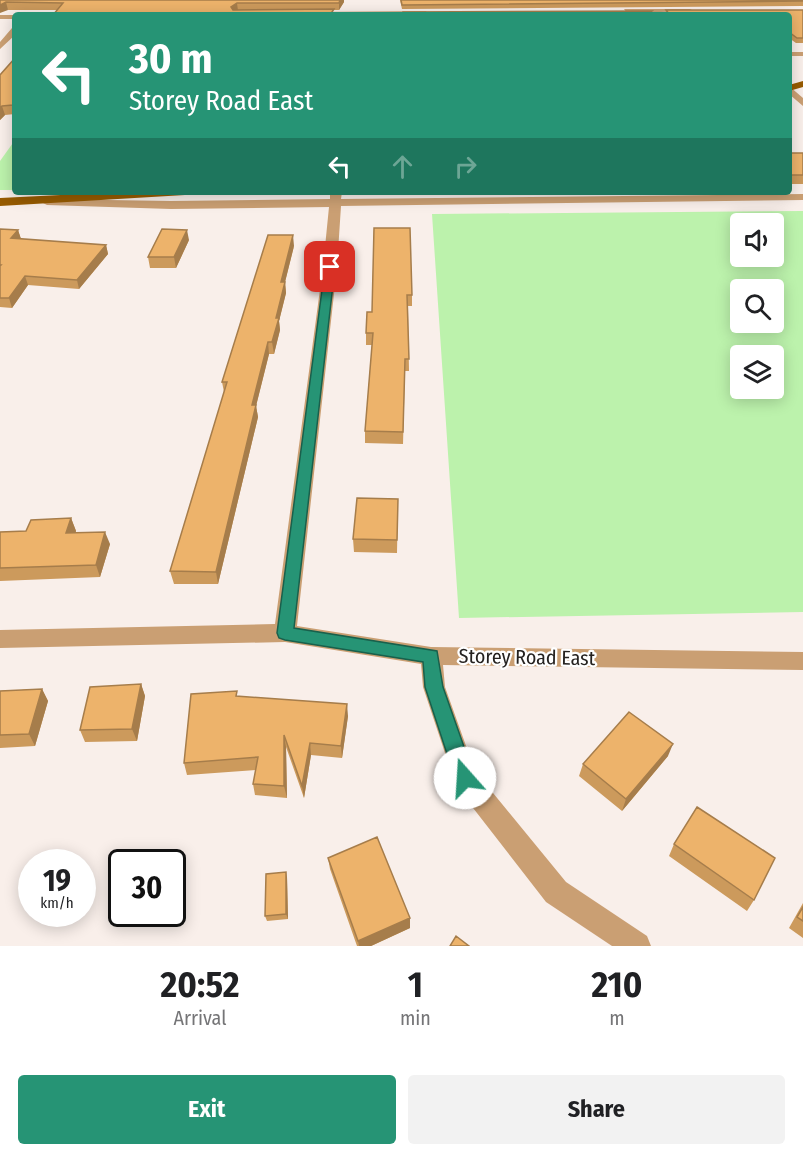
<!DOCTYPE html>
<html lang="en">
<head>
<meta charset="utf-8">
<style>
  :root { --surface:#fff; --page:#f2f2f2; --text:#202124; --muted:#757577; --accent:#269475 }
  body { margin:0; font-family:"Fira Sans Condensed",sans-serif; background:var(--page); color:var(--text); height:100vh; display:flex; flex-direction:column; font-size:22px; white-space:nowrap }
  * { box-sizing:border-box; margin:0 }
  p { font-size:20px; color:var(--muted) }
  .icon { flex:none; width:33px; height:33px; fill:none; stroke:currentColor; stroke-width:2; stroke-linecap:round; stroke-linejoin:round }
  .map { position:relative; height:946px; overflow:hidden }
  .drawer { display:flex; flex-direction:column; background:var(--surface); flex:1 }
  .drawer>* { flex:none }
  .hud { position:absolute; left:12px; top:12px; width:780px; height:183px; border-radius:6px; box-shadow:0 3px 15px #0003; background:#269475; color:#fff; overflow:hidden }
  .controls { position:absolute; left:730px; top:213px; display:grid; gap:12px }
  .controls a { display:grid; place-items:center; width:54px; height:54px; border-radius:6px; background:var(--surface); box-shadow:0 3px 15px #0003; font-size:30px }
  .speed { position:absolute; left:18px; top:849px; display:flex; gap:12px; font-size:30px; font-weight:700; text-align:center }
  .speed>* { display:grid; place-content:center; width:78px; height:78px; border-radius:50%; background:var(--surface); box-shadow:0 3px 15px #0003; line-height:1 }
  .speed small { font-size:15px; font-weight:400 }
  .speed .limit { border:3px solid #111; border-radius:9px; background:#fff; color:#111 }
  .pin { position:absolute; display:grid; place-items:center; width:51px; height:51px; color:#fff; margin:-26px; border-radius:12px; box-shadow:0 3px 9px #0006 }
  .me { position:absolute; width:66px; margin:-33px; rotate:341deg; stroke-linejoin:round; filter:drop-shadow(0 0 4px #0008) }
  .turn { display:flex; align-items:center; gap:21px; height:126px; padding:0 18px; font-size:27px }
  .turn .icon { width:78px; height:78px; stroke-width:2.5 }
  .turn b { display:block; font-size:42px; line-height:51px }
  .lanes { display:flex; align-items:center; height:57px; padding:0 18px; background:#0003; justify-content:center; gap:30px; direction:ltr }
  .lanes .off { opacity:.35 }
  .eta { display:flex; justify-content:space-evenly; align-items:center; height:102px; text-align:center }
  .eta b { font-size:36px; font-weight:700; line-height:42px }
  .action { display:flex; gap:12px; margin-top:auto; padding:12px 18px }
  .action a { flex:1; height:69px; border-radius:6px; background:var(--accent); color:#fff; font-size:24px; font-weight:700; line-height:69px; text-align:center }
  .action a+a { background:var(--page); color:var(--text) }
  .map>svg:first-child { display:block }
</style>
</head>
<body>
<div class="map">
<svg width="803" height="946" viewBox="0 0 803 946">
  <rect width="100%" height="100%" fill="#f9efea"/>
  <path fill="#bcf2ac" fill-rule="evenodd" d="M15,140V190H0V161Z
    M803,211V612L459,618L432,214ZM741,224H774V256H741ZM741,290H774V322H741ZM741,356H774V388H741Z"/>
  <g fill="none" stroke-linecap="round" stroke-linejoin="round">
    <path fill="#ca9f73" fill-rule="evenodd" d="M624,9H690L694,11L627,13Z
      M426,11L429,15L305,14L309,12Z
      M0,15H16L15,19H0Z
      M12,28H15V35L0,49V42Z
      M789,52H803V56H789Z
      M789,86L803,98V106L789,94Z
      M330,192H342L341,199L803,194V200L341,206L337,267L297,626L431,647L803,652V670L443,665L445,687L475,771L566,882L647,936L651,946H612L546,902L456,786L423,687L421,664L285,642L0,648V630L275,624L323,267L329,207L171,209L47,205L43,203V199L171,201L330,199Z"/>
    <path fill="#975b00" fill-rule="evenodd" d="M803,81V87L789,91V85Z
      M121,192H191L185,195L0,206V198Z"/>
  </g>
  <path fill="#cc9a5c" d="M0,0H344V2L339,10H8Z
    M400,0H803V6L402,9Z
    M666,10H803V43H796L789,38V15H665Z
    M15,58V114L5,115L0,120V75Z
    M789,153H803V184H789Z
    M374,228L412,295V306H408L409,371H405L403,444L365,443V431L372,345H366V333L372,312Z
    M0,229L18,230L21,239L106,245L108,254L79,289L28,285L12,308L0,307Z
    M189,240L176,268H150L148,257Z
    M294,246L285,282L286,293L279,321L280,330L274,354H269L256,406L258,417L218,584H174L170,571L224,392L222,382Z
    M398,499L397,553L354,552L353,539Z
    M71,518L76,531L75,533L110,544L100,577L0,581V532L26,531Z
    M141,684L145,696L137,741L85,742L80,730Z
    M42,689L48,701L35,746L0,748V691Z
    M238,696L348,716L342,758L311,755L304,798L286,747L287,798L255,795L253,784L256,770L187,775L184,763Z
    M668,756L622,811L579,776L583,764Z
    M674,844L754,900L747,911L669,856Z
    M328,858L410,918V928L371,946H357L330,869Z
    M287,877L288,919L267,921L265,916Z
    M803,903V938L789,928Z"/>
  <path fill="#a67d4b" d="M340,0H344V2L339,10V3Z
    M6,2L8,10L0,13V5Z
    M237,3L238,11L232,15L231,7Z
    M2,106L5,115L0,120V108Z
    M18,230L21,239L11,238Z
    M187,230L189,240L176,268L174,257Z
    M293,235L294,246L285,282L286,293L279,321L280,330L274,354L272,342L281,282Z
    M106,245L108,254L79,289L77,280Z
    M25,276L28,285L12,308L9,298Z
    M268,342L269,354L256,406L258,417L218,584L216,572L252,405Z
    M71,518L76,531L71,546L66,533Z
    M105,532L110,544L100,577L96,565Z
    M141,684L145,696L137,741L132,729Z
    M42,689L48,701L35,746L29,734Z
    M347,704L348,716L342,758L341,746Z
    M284,735L286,747L287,798L284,786Z
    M310,743L311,755L304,798L302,786Z
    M673,744L668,756L622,811L626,799Z
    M286,872L287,877L288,919L286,914Z
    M410,918V928L371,946H359L358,941Z"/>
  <path fill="#edb36b" stroke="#a67d4b" stroke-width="1.5" d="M0,0H340L339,3H237L231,7L233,10L334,9L330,15H53L63,3L6,2L0,5Z
    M401,0H803V1L402,5Z
    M666,10H803V38H797L789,32V15H670Z
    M652,11L647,15H403V12Z
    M15,58V103L13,105L2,106L0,108V75Z
    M789,153H803V175H789Z
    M374,228H410L412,295H407L409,359H405L403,432L365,431L373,333H366L367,312H372Z
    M0,229L18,230L11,238L106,245L77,280L25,276L9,298H0V266L1,265H0Z
    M162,229L187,230L174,257H148Z
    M268,235H293L281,282H285L276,318H279L272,342H268L252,405H256L216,572L170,571L227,382H222Z
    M357,498L398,499L397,540L353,539Z
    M71,518L66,533L105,532L96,565L0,568V532L26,531L31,520Z
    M141,684L132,729L80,730L90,687Z
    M42,689L29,734L0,735V691Z
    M237,691L236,696L347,704L341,746L310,743L302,786L284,735V786L253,784L258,757L184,763L191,694Z
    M629,712L673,744L626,799L583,764Z
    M697,807L775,858L754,900L674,844Z
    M377,837L410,918L358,941L328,858Z
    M286,872V914L265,916L266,874Z
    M803,907V921L797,917Z
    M456,936L469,946H450Z"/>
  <path fill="#269475" stroke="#19604c" stroke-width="1.5" d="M330,264L335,267L294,628L437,651L443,687L475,778L472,784L465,787L458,784L455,778L425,687L423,662L285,640L279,638L277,633L325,267Z"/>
  <g text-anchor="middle" stroke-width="4.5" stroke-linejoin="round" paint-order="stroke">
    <g font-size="20" fill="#252220" stroke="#fff">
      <text transform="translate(527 657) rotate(1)" y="7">Storey Road East</text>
    </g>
  </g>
</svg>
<div class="controls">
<a><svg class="icon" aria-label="sound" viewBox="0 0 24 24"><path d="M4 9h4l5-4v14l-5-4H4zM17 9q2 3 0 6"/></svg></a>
<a><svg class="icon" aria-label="search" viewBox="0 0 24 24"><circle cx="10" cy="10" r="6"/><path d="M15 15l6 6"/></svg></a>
<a><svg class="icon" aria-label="layers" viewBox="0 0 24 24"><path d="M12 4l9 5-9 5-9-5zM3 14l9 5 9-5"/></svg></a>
</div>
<div class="speed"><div>19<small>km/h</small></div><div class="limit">30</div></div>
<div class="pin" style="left:330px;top:267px;background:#d93025"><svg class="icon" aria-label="arrive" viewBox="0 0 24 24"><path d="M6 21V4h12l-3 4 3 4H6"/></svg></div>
<svg class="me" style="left:465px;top:778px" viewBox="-20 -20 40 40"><circle r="19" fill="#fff"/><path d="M0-13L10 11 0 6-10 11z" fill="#269475"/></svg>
<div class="hud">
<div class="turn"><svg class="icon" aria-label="left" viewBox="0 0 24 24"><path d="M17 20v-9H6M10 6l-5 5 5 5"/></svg><div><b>30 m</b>Storey Road East</div></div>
<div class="lanes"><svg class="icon" aria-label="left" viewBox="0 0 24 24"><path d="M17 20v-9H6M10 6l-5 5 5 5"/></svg><svg class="icon off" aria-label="ahead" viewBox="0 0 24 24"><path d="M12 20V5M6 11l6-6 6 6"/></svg><svg class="icon off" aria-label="right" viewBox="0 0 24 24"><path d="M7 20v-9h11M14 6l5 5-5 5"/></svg></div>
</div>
</div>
<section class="drawer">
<div class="eta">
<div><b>20:52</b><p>Arrival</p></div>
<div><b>1</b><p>min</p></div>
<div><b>210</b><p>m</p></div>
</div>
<div class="action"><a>Exit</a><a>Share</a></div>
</section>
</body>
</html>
